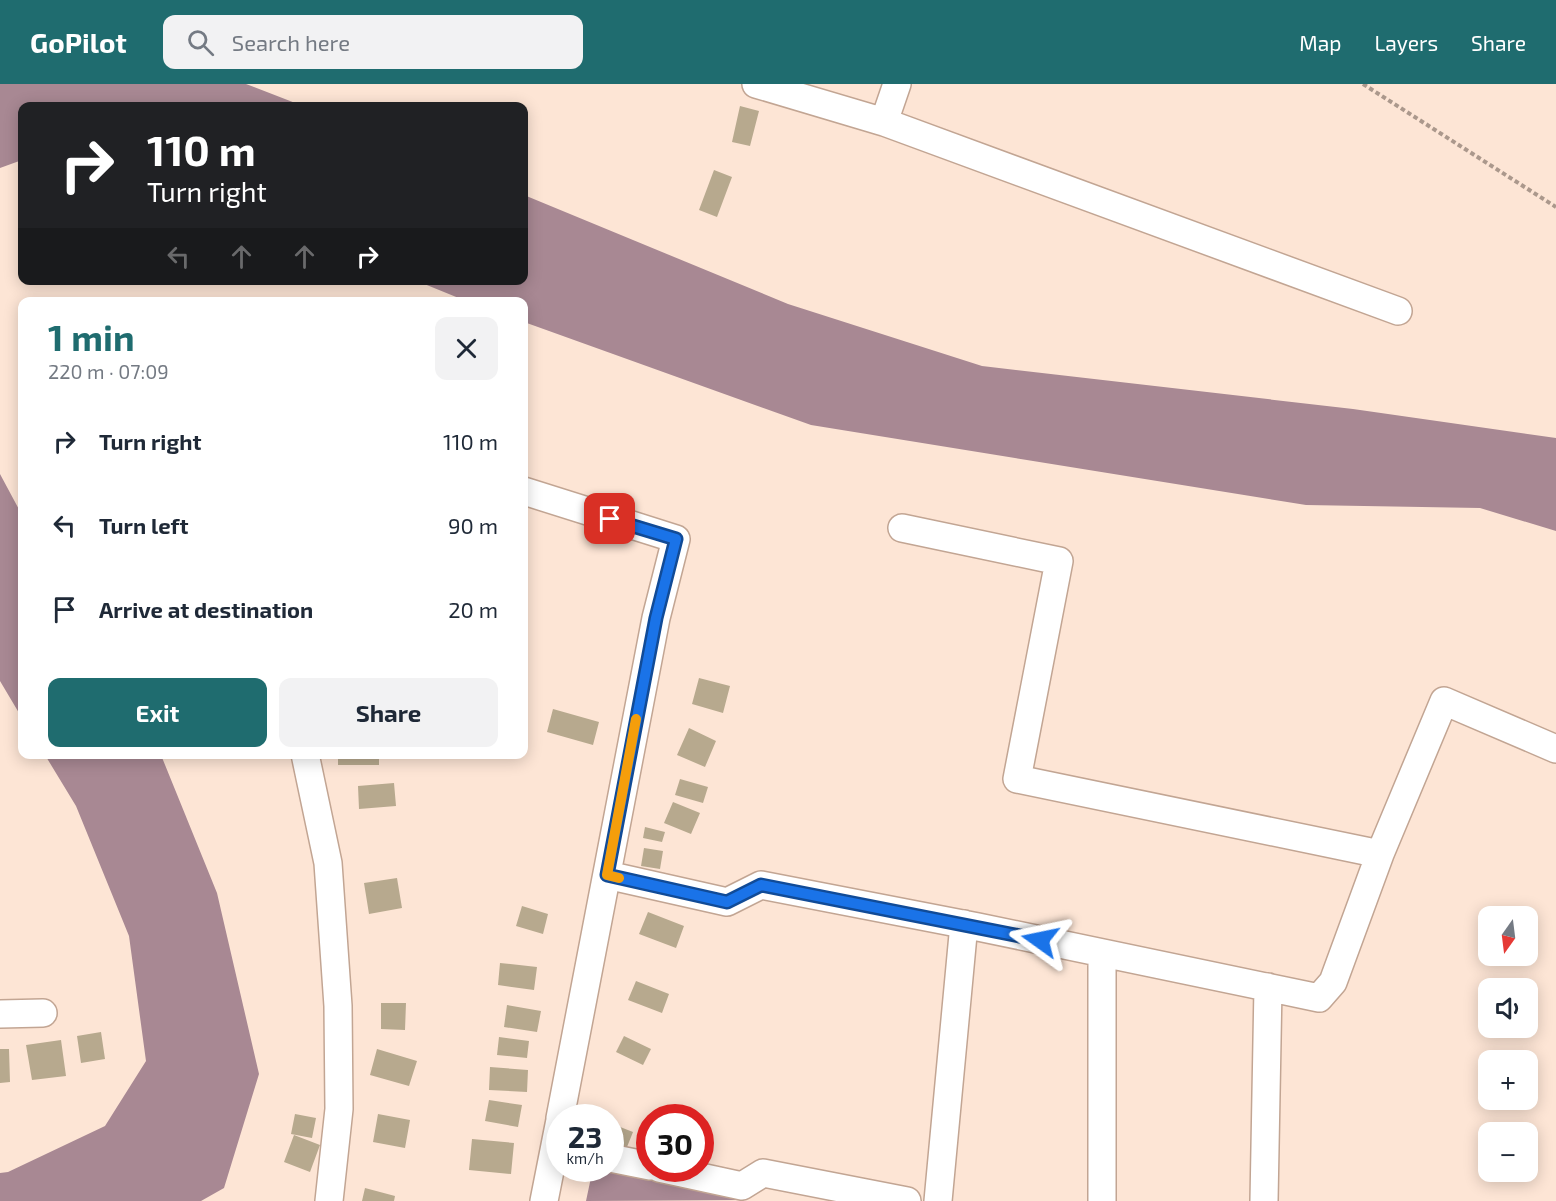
<!DOCTYPE html>
<html lang="en">
<head>
<meta charset="utf-8">
<style>
  :root { --surface:#fff; --page:#f2f2f3; --text:#1f2937; --muted:#747a83; --accent:#1f6c6f }
  body { margin:0; font-family:"Exo 2",sans-serif; background:var(--page); color:var(--text); height:100vh; display:flex; flex-direction:column; font-size:22px; white-space:nowrap }
  * { box-sizing:border-box; margin:0 }
  p { font-size:20px; color:var(--muted) }
  .icon { flex:none; width:33px; height:33px; fill:none; stroke:currentColor; stroke-width:2; stroke-linecap:round; stroke-linejoin:round }
  .map { position:relative; flex:1; overflow:hidden }
  .drawer { position:absolute; left:18px; top:213px; width:510px; height:462px; display:flex; flex-direction:column; background:var(--surface); border-radius:12px; box-shadow:0 3px 15px #0003 }
  .drawer>* { flex:none }
  .guide { position:absolute; left:18px; top:18px; width:510px; height:183px; border-radius:12px; box-shadow:0 3px 15px #0003; background:#202124; color:#fff; overflow:hidden }
  .needle { width:39px; rotate:194deg }
  .buttons { position:absolute; left:1478px; top:822px; display:grid; gap:12px }
  .buttons a { display:grid; place-items:center; width:60px; height:60px; border-radius:12px; background:var(--surface); box-shadow:0 3px 15px #0003; font-size:30px }
  .speed { position:absolute; left:546px; top:1020px; display:flex; gap:12px; font-size:30px; font-weight:700; text-align:center }
  .speed>* { display:grid; place-content:center; width:78px; height:78px; border-radius:50%; background:var(--surface); box-shadow:0 3px 15px #0003; line-height:1 }
  .speed small { font-size:15px; font-weight:400 }
  .speed .limit { border:9px solid #d22; background:#fff; color:#111 }
  .pin { position:absolute; display:grid; place-items:center; width:51px; height:51px; color:#fff; margin:-26px; border-radius:12px; box-shadow:0 3px 9px #0006 }
  .me { position:absolute; width:66px; margin:-33px; rotate:282deg; stroke-linejoin:round; filter:drop-shadow(0 0 4px #0008) }
  .turn { display:flex; align-items:center; gap:21px; height:126px; padding:0 30px; font-size:27px }
  .turn .icon { width:78px; height:78px; stroke-width:2.5 }
  .turn b { display:block; font-size:42px; line-height:51px }
  .lanes { display:flex; align-items:center; height:57px; padding:0 30px; background:#0003; justify-content:center; gap:30px; direction:ltr }
  .lanes .off { opacity:.35 }
  .round { display:grid; place-items:center; flex:none; width:63px; height:63px; border-radius:12px; background:var(--page) }
  .overview { display:flex; align-items:center; justify-content:space-between; height:102px; padding:0 30px }
  h1 { font-size:36px; font-weight:700; line-height:45px; color:var(--accent) }
  .cta { display:flex; gap:12px; margin-top:auto; padding:12px 30px }
  .cta a { flex:1; height:69px; border-radius:12px; background:var(--accent); color:#fff; font-size:24px; font-weight:700; line-height:69px; text-align:center }
  .cta a+a { background:var(--page); color:var(--text) }
  ul { padding:0; list-style:none }
  li { display:flex; align-items:center; gap:18px; height:84px; padding:0 30px }
  li div { flex:1 }
  li b { display:block; font-size:22px }
  li em { font-style:normal }
  header { display:flex; align-items:center; gap:36px; box-sizing:border-box; height:84px; padding:0 30px; background:var(--accent); color:#fff }
  header strong { font-size:28px }
  nav { display:flex; gap:33px; margin-inline-start:auto; font-size:21px }
  .search { width:420px; height:54px; background:var(--page); display:flex; align-items:center; gap:15px; box-sizing:border-box; padding:0 21px; border-radius:12px; color:var(--muted); font-size:22px }
  .map>svg:first-child { display:block }
</style>
</head>
<body>
<header>
<strong>GoPilot</strong>
<div class="search"><svg class="icon" aria-label="search" viewBox="0 0 24 24"><circle cx="10" cy="10" r="6"/><path d="M15 15l6 6"/></svg>Search here</div>
<nav><a>Map</a><a>Layers</a><a>Share</a></nav>
</header>
<div class="map">
<svg width="1556" height="1117" viewBox="0 0 1556 1117">
  <rect width="100%" height="100%" fill="#fde5d5"/>
  <path fill="#a88893" d="M0,0H246L303,22H22V76L0,84Z
    M524,111L788,220L982,282L1353,325L1556,354V447L1480,424L1306,421L811,341L524,238V218L466,217L417,197L524,196Z
    M0,390L22,431V634L0,597Z
    M45,671H161L217,809L259,990L224,1104L201,1117H0V1089L8,1088L105,1042L146,977L129,852L76,722Z
    M593,1084L602,1085L739,1116L586,1117Z"/>
  <path fill="#b7a98e" d="M740,22L759,27L750,62L732,58Z
    M714,86L732,93L717,133L699,126Z
    M699,594L730,602L723,629L692,620Z
    M553,625L599,638L593,661L547,648Z
    M689,644L716,657L705,683L677,671Z
    M338,670H379V681H338Z
    M680,695L708,703L703,719L675,711Z
    M394,699L396,722L359,725L358,702Z
    M673,718L700,729L691,750L664,739Z
    M645,743L665,748L662,758L643,754Z
    M644,764L663,767L660,785L641,782Z
    M397,794L402,824L369,830L364,799Z
    M522,822L548,830L543,850L516,842Z
    M648,828L684,842L676,864L639,850Z
    M500,879L537,883L534,906L498,901Z
    M636,897L669,910L662,929L628,916Z
    M381,919H406L405,946L381,945Z
    M507,921L541,927L537,948L504,943Z
    M101,948L105,975L81,979L77,952Z
    M624,952L651,965L643,981L616,968Z
    M499,953L529,957L527,974L497,971Z
    M61,956L66,992L32,996L26,961Z
    M0,965H9L10,998L0,999Z
    M377,965L417,977L409,1002L370,991Z
    M490,983L528,986L527,1008L489,1006Z
    M489,1016L522,1021L518,1043L485,1037Z
    M295,1030L316,1034L312,1054L291,1050Z
    M378,1030L410,1036L405,1064L373,1058Z
    M610,1039L633,1048L625,1068L610,1062Z
    M294,1051L320,1061L310,1088L284,1078Z
    M472,1055L514,1059L511,1090L469,1086Z
    M365,1104L395,1112L394,1117H362Z"/>
  <g fill="none" stroke-linecap="round" stroke-linejoin="round">
    <defs>
      <path id="street" d="M756,0L884,38L1398,227
        M884,38L897,0
        M524,407L676,455L656,534L560,1034
        M902,444L1059,477L1017,695L1380,770
        M305,670L328,779L338,922L339,1025L329,1117
        M607,791L727,818L761,801L978,843L1319,914L1333,898L1380,770L1444,617L1556,665
        M1102,869V1117
        M0,930L43,929
        M610,1074L650,1082
        M659,1084L742,1102L763,1089L907,1117
        M544,1117L560,1036
        M938,1117L964,840
        M1264,1117L1268,903"/>
    </defs>
    <use href="#street" stroke="#c2a593" stroke-width="30"/>
    <path stroke="#ab988c" stroke-width="4" stroke-dasharray="4.5 3" stroke-linecap="butt" d="M1363,0L1556,123"/>
    <use href="#street" stroke="#fff" stroke-width="27"/>
  </g>
  <g fill="none" stroke-linecap="round" stroke-linejoin="round">
    <defs>
      <path id="route" d="M610,435L676,455L656,534L607,791L727,818L761,801L1040,856"/>
    </defs>
    <use href="#route" stroke="#114b97" stroke-width="15"/>
    <use href="#route" stroke="#1a73e8" stroke-width="10"/>
    <path stroke="#f59e0b" stroke-width="10" d="M619,794L607,791L636,635"/>
  </g>
</svg>
<div class="buttons">
<a><svg class="needle" viewBox="-14 -14 28 28"><path d="M0-13l5 13h-10z" fill="#e53935"/><path d="M0 13l5-13h-10z" fill="#747a83"/></svg></a>
<a><svg class="icon" aria-label="sound" viewBox="0 0 24 24"><path d="M4 9h4l5-4v14l-5-4H4zM17 9q2 3 0 6"/></svg></a>
<a>+</a>
<a>−</a>
</div>
<div class="speed"><div>23<small>km/h</small></div><div class="limit">30</div></div>
<div class="pin" style="left:610px;top:435px;background:#d93025"><svg class="icon" aria-label="arrive" viewBox="0 0 24 24"><path d="M6 21V4h12l-3 4 3 4H6"/></svg></div>
<svg class="me" style="left:1040px;top:856px" viewBox="-20 -20 40 40"><path d="M0-17L14 15 0 8-14 15z" fill="#1a73e8" stroke="#fff" stroke-width="4"/></svg>
<div class="guide">
<div class="turn"><svg class="icon" aria-label="right" viewBox="0 0 24 24"><path d="M7 20v-9h11M14 6l5 5-5 5"/></svg><div><b>110 m</b>Turn right</div></div>
<div class="lanes"><svg class="icon off" aria-label="left" viewBox="0 0 24 24"><path d="M17 20v-9H6M10 6l-5 5 5 5"/></svg><svg class="icon off" aria-label="ahead" viewBox="0 0 24 24"><path d="M12 20V5M6 11l6-6 6 6"/></svg><svg class="icon off" aria-label="ahead" viewBox="0 0 24 24"><path d="M12 20V5M6 11l6-6 6 6"/></svg><svg class="icon" aria-label="right" viewBox="0 0 24 24"><path d="M7 20v-9h11M14 6l5 5-5 5"/></svg></div>
</div>
<section class="drawer">
<div class="overview"><div><h1>1 min</h1><p>220 m · 07:09</p></div><a class="round"><svg class="icon" aria-label="close" viewBox="0 0 24 24"><path d="M6 6l12 12M18 6L6 18"/></svg></a></div>
<ul>
<li><svg class="icon" aria-label="right" viewBox="0 0 24 24"><path d="M7 20v-9h11M14 6l5 5-5 5"/></svg><div><b>Turn right</b></div><em>110 m</em></li>
<li><svg class="icon" aria-label="left" viewBox="0 0 24 24"><path d="M17 20v-9H6M10 6l-5 5 5 5"/></svg><div><b>Turn left</b></div><em>90 m</em></li>
<li><svg class="icon" aria-label="arrive" viewBox="0 0 24 24"><path d="M6 21V4h12l-3 4 3 4H6"/></svg><div><b>Arrive at destination</b></div><em>20 m</em></li>
</ul>
<div class="cta"><a>Exit</a><a>Share</a></div>
</section>
</div>
</body>
</html>
